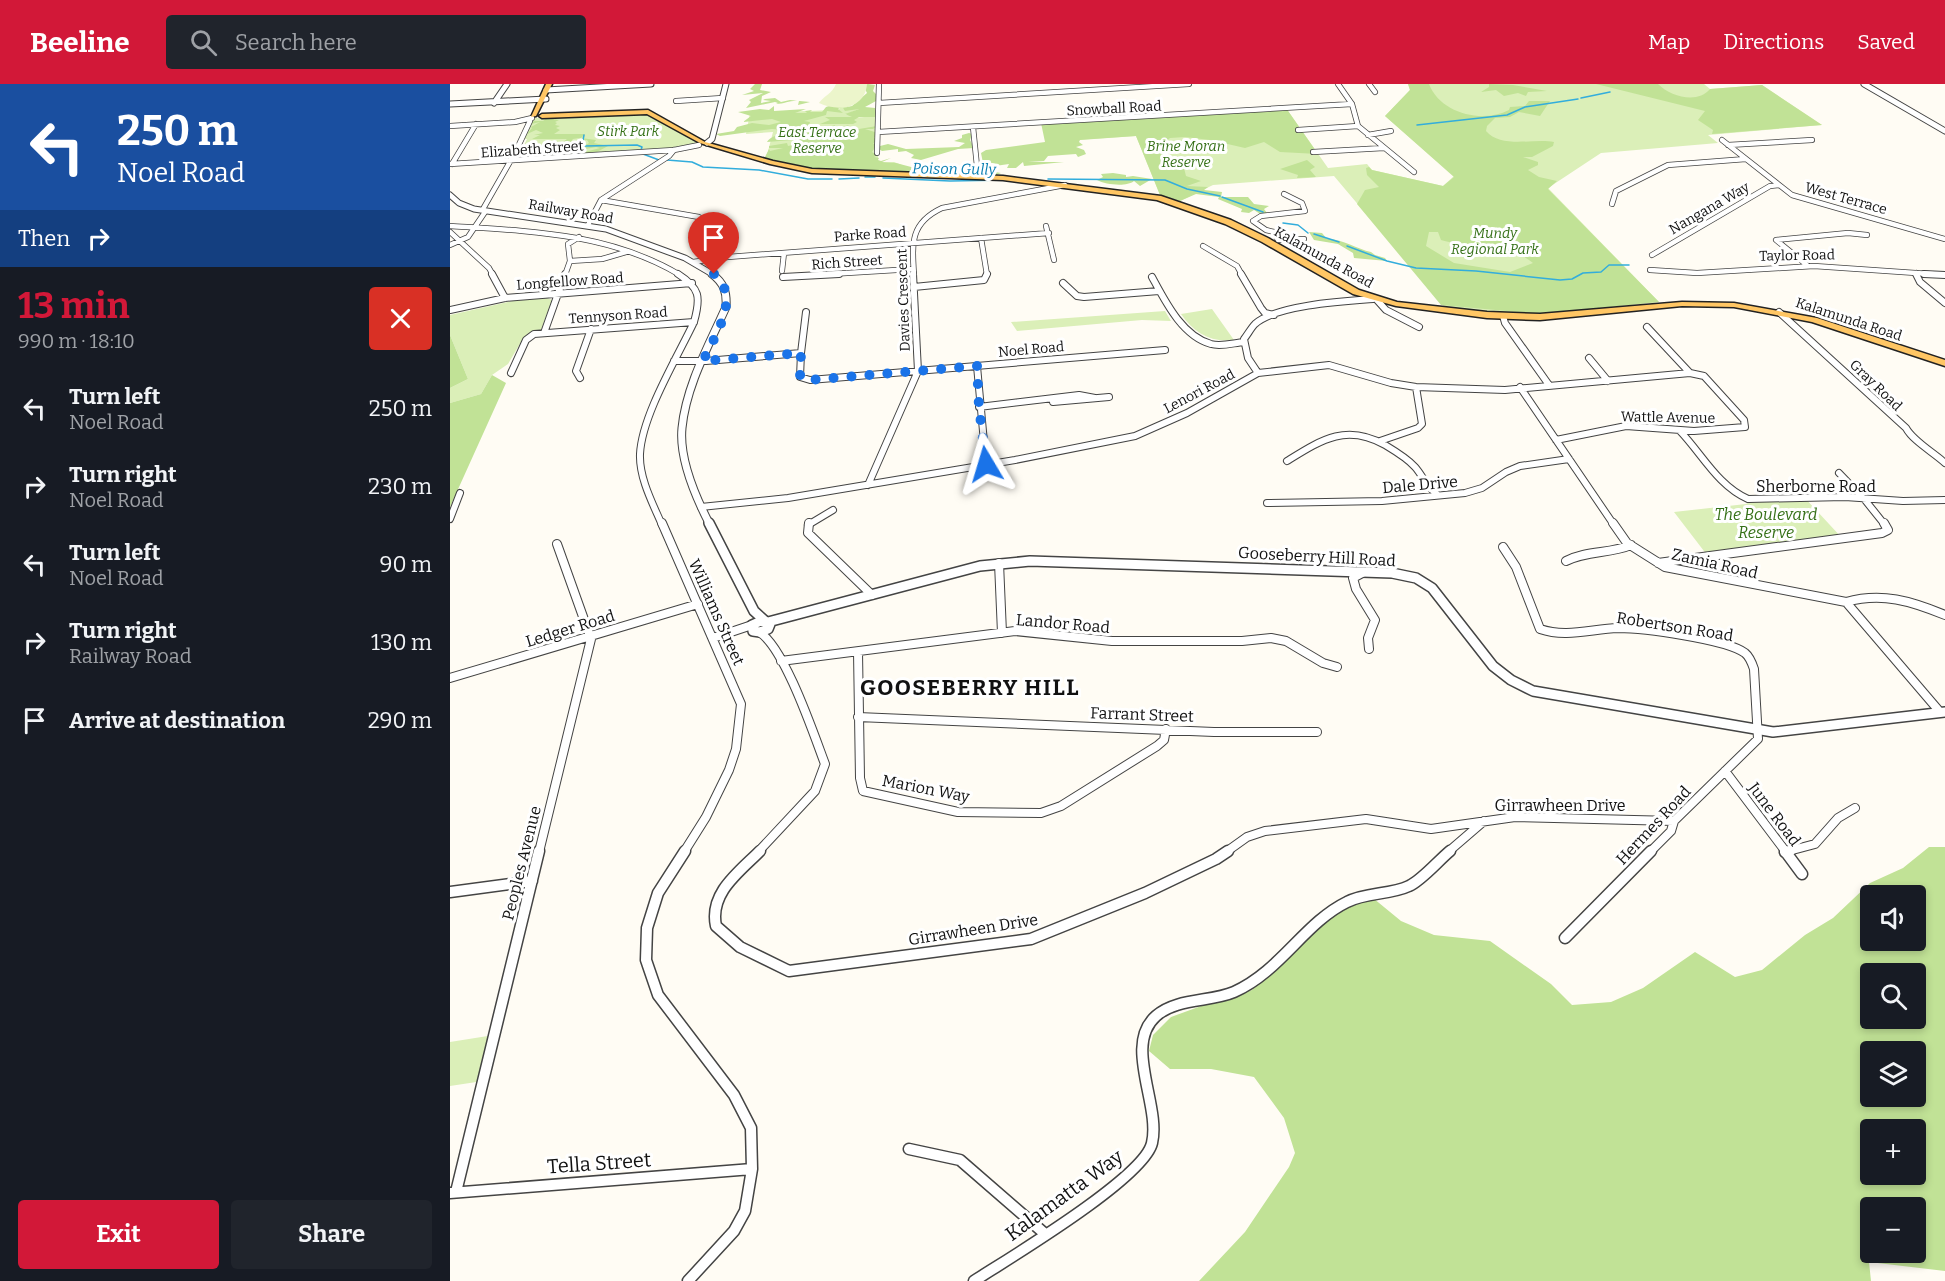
<!DOCTYPE html>
<html lang="en">
<head>
<meta charset="utf-8">
<style>
  :root { --surface:#171b24; --page:#20242c; --text:#f1f3f6; --muted:#9ea1a6; --accent:#d21838 }
  body { margin:0; font-family:Bitter,serif; background:var(--page); color:var(--text); height:100vh; display:flex; flex-direction:column; font-size:22px; white-space:nowrap }
  * { box-sizing:border-box; margin:0 }
  p { font-size:20px; color:var(--muted) }
  .icon { flex:none; width:33px; height:33px; fill:none; stroke:currentColor; stroke-width:2; stroke-linecap:round; stroke-linejoin:round }
  .map { position:relative; flex:1; overflow:hidden }
  .sheet { display:flex; flex-direction:column; background:var(--surface); width:450px }
  .sheet>* { flex:none }
  .top-card { background:#1a4fa0; color:#fff; overflow:hidden }
  .buttons { position:absolute; left:1410px; top:801px; display:grid; gap:12px }
  .buttons a { display:grid; place-items:center; width:66px; height:66px; border-radius:6px; background:var(--surface); box-shadow:0 3px 9px #0003; font-size:30px }
  .pin { position:absolute; display:grid; place-items:center; width:51px; height:51px; color:#fff; margin:-62px -26px; border-radius:50% 50% 50% 0; rotate:-45deg; box-shadow:0 0 6px #0007 }
  .pin .icon { rotate:45deg }
  .me { position:absolute; width:66px; margin:-33px; rotate:353deg; stroke-linejoin:round; filter:drop-shadow(0 0 4px #0008) }
  .turn { display:flex; align-items:center; gap:21px; height:126px; padding:0 18px; font-size:27px }
  .turn .icon { width:78px; height:78px; stroke-width:2.5 }
  .turn b { display:block; font-size:42px; line-height:51px }
  .then { display:flex; align-items:center; height:57px; padding:0 18px; background:#0003; gap:12px; font-size:22px }
  .round { display:grid; place-items:center; flex:none; width:63px; height:63px; border-radius:6px; background:var(--page) }
  .head { display:flex; align-items:center; justify-content:space-between; height:102px; padding:0 18px }
  h1 { font-size:36px; font-weight:700; line-height:45px; color:var(--accent) }
  .action { display:flex; gap:12px; margin-top:auto; padding:12px 18px }
  .action a { flex:1; height:69px; border-radius:6px; background:var(--accent); color:#fff; font-size:24px; font-weight:700; line-height:69px; text-align:center }
  .action a+a { background:var(--page); color:var(--text) }
  ul { padding:0; list-style:none }
  li { display:flex; align-items:center; gap:18px; height:78px; padding:0 18px }
  li div { flex:1 }
  li b { display:block; font-size:22px }
  li em { font-style:normal }
  header { display:flex; align-items:center; gap:36px; box-sizing:border-box; height:84px; padding:0 30px; background:var(--accent); color:#fff }
  header strong { font-size:28px }
  nav { display:flex; gap:33px; margin-inline-start:auto; font-size:21px }
  .search { width:420px; height:54px; background:var(--page); display:flex; align-items:center; gap:15px; box-sizing:border-box; padding:0 21px; border-radius:6px; color:var(--muted); font-size:22px }
  main { display:flex; flex:1; min-height:0 }
  .map>svg:first-child { display:block }
</style>
</head>
<body>
<header>
<strong>Beeline</strong>
<div class="search"><svg class="icon" aria-label="search" viewBox="0 0 24 24"><circle cx="10" cy="10" r="6"/><path d="M15 15l6 6"/></svg>Search here</div>
<nav><a>Map</a><a>Directions</a><a>Saved</a></nav>
</header>
<main>
<section class="sheet">
<div class="top-card">
<div class="turn"><svg class="icon" aria-label="left" viewBox="0 0 24 24"><path d="M17 20v-9H6M10 6l-5 5 5 5"/></svg><div><b>250 m</b>Noel Road</div></div>
<div class="then">Then<svg class="icon" aria-label="right" viewBox="0 0 24 24"><path d="M7 20v-9h11M14 6l5 5-5 5"/></svg></div>
</div>
<div class="head"><div><h1>13 min</h1><p>990 m · 18:10</p></div><a class="round" style="background:#d93025;color:#fff"><svg class="icon" aria-label="close" viewBox="0 0 24 24"><path d="M6 6l12 12M18 6L6 18"/></svg></a></div>
<ul>
<li><svg class="icon" aria-label="left" viewBox="0 0 24 24"><path d="M17 20v-9H6M10 6l-5 5 5 5"/></svg><div><b>Turn left</b><p>Noel Road</p></div><em>250 m</em></li>
<li><svg class="icon" aria-label="right" viewBox="0 0 24 24"><path d="M7 20v-9h11M14 6l5 5-5 5"/></svg><div><b>Turn right</b><p>Noel Road</p></div><em>230 m</em></li>
<li><svg class="icon" aria-label="left" viewBox="0 0 24 24"><path d="M17 20v-9H6M10 6l-5 5 5 5"/></svg><div><b>Turn left</b><p>Noel Road</p></div><em>90 m</em></li>
<li><svg class="icon" aria-label="right" viewBox="0 0 24 24"><path d="M7 20v-9h11M14 6l5 5-5 5"/></svg><div><b>Turn right</b><p>Railway Road</p></div><em>130 m</em></li>
<li><svg class="icon" aria-label="arrive" viewBox="0 0 24 24"><path d="M6 21V4h12l-3 4 3 4H6"/></svg><div><b>Arrive at destination</b></div><em>290 m</em></li>
</ul>
<div class="action"><a>Exit</a><a>Share</a></div>
</section>
<div class="map">
<svg width="1495" height="1197" viewBox="0 0 1495 1197">
  <rect width="100%" height="100%" fill="#fffcf4"/>
  <path fill="#dbefb8" d="M958,0H1254L1260,5L1312,1L1372,41L1258,51L1268,59L1151,69L1098,104L1209,218L1089,230L997,226L884,92L763,101L730,117L710,111L686,52L596,58L836,24L878,84L917,80L922,86L993,102L1004,92L935,32L960,6Z
    M402,21L393,25H409L395,31H405L401,34L428,32V79L444,78L473,89C420,91 367,88 316,75L323,48L296,50L300,29L388,26L391,23Z
    M198,28L248,59L241,62L209,65L92,72L94,68L70,69L77,55H73L80,37L85,34Z
    M97,214L102,216L91,246L74,253L58,280L42,291L31,310L0,319V304L18,295L0,251V231L62,217Z
    M762,225L784,256C761,259 744,249 731,230Z
    M715,227L721,237L692,236L567,247L561,238Z
    M1354,413L1392,454L1257,471L1224,428L1296,420L1305,415Z
    M44,951L33,997L0,1002V958Z"/>
  <path fill="#c1e296" fill-rule="evenodd" d="M305,0H312L310,6L321,8L312,12L311,19L321,17L313,16L315,15L325,14L331,18L340,16L360,18L348,21L349,17C340,16 335,20 326,20L328,19L325,18L296,24L301,18L299,16L313,9L292,11L304,7L300,5Z
    M418,0L425,1L423,7L426,10V17L415,23L425,24L427,33H409L404,36L407,38L403,40H370L380,36L375,33H402L395,30L409,25L395,27L393,24L402,22L417,9L413,1Z
    M958,0H979C990,29 1032,40 1059,26L1060,23L1075,22L1079,17H1100L1090,32L1069,28L1060,33L1045,34L1037,42L1036,47C1051,65 1084,54 1104,58L1103,62L1082,73H1073L1088,78V81L1078,86L1089,93L1107,97L1098,105L1209,218L1089,230L991,221L907,120L915,106L929,103L917,91L916,84L919,83L922,86L993,102L1004,93L935,32L960,6ZM979,148H988L991,156C1019,164 1059,158 1083,179L1060,188L1004,179L976,162Z
    M1039,0L1063,1L1097,7L1078,8L1076,12L1068,9L1054,12L1046,6L1031,8L1039,3Z
    M1146,0H1208C1221,13 1248,20 1260,5L1312,1L1372,41L1262,50L1263,46L1248,36L1255,27Z
    M382,21L392,23L388,25L393,29L377,27L376,31L354,37L360,38L359,41H368L371,45H383L375,44L385,41L384,45L399,41L396,44L409,45L427,42L423,45H415L428,49L424,54L427,55L423,60L428,59L422,68L427,71L424,73L429,74L428,76L431,77L441,74L432,78L446,79L465,84L457,89C417,88 374,88 340,80C330,77 324,79 314,75L319,65L320,67L333,64H319V62L337,59L338,62L343,61L342,56L317,58C320,51 337,48 343,50L345,47L341,46V43L334,46L322,45L270,52L266,50L284,47L287,43L302,39L319,41L331,38L322,35L293,38L301,32L288,28L310,25L319,26L324,22V27L356,25L345,29H357L355,27L362,26L360,28H372L376,23Z
    M836,24L868,70L830,68L814,58L795,64L760,56L735,53L720,54L713,60L714,69L734,84L736,92L751,97L737,102L758,103L754,106L772,108L771,113H798L804,120L819,122L814,125L817,129L810,130L804,126L799,129L791,128L792,125L768,115L769,113L746,110L730,117L710,111L686,52L630,56L629,58L633,61L626,63L634,66L636,70L628,73L626,70L598,72L594,77L578,78H614L574,82L573,78L566,84H557L559,80L538,83V86L547,85L545,88L551,89L544,92L536,89L534,83L546,79H533L531,69L536,66L595,58L591,39Z
    M97,34L109,36L105,38L107,39L105,41L110,42L106,44L110,46L104,50H135L131,54L146,56L144,59L158,62L145,69L136,70L135,68L150,64L146,63L125,67L139,59L137,56L126,58L129,54L123,55L114,67L117,70L111,71L109,65L111,63L108,62L117,55H82L90,51H84L93,49L86,46L77,50L82,44L81,43L90,38L81,40L80,37H93Z
    M519,49L522,50L520,56L524,64L508,65L471,76L461,74L464,71L456,67L448,68V65L432,67L429,65L430,62L438,60L456,65L509,63L515,59L504,57L512,54V51Z
    M857,76L865,83L860,86L866,93L847,94L848,91L830,85Z
    M663,89L676,91V93L683,92L702,95L690,102L684,97C677,103 656,101 647,96L653,93L651,90Z
    M859,148L872,149L877,155C891,154 907,165 921,168L925,171L935,174L937,177L904,174L903,169L888,160L864,156Z
    M0,251L18,295L0,304Z
    M42,291L56,299L0,423V319L31,310Z
    M1479,763H1495V1187L1419,1178L1421,1197H749L795,1148L839,1083L845,1069L834,1034L804,993L761,985H720L699,967L703,951L721,933L776,913L802,906L864,845L900,818L923,814L951,837L984,851L1040,857L1101,900L1122,921L1161,918L1193,904L1245,868L1285,893L1312,886L1355,851L1383,834L1420,799L1453,784ZM1420,812H1466V856H1420ZM1420,890H1466V934H1420ZM1420,968H1466V1012H1420ZM1420,1046H1466V1090H1420ZM1420,1124H1466V1168H1420Z"/>
  <path fill="#ecf5cb" d="M386,0H417C415,25 388,28 369,19C375,11 382,10 386,0Z"/>
  <g fill="none" stroke-linecap="round" stroke-linejoin="round">
    <path stroke="#32addc" stroke-width="1.5" d="M1131,14L1160,8
      M967,41L1057,31L1075,23L1128,15
      M133,56L134,51
      M135,62L187,61L192,63L191,66
      M193,70L209,76
      M217,76L242,78L253,83L309,86L358,95H382
      M415,93H425
      M433,94L500,97L556,96
      M389,95L409,94
      M598,95L715,96L737,105L770,112
      M772,113L813,128
      M833,139L848,141L858,149
      M864,150L889,158
      M897,162L937,177L966,184L1026,187L1110,196L1122,195L1133,189L1151,188L1159,181H1179"/>
    <defs>
      <path id="minor-far3" d="M888,0L902,20L908,42L964,88
        M919,0L925,8
        M226,17L273,14
        M429,19L739,0
        M0,42L65,38L82,34
        M523,43L528,92
        M848,46L908,42
        M428,48L902,20
        M918,51L941,47
        M1272,56L1342,111L1495,155
        M1278,61L1362,56
        M863,68L934,64
        M427,69L429,0
        M0,80L224,66L249,61
        M2,80L26,40
        M834,110L852,119L855,127L811,132L803,137L816,146L824,148L828,156L854,155
        M151,116L249,133
        M1162,120L1166,107L1218,81L1296,75
        M138,141L151,116L219,72L224,66
        M0,142C79,147 160,149 230,191
        M596,142L604,176
        M0,148L39,184L43,191
        M531,154L537,191
        M0,161L18,153L35,128L33,125L65,69L80,37
        M753,162L787,182L792,191
        M1202,171L1320,102L1329,101
        M120,177L152,175L176,168
        M243,178L278,173L599,149
        M1358,182L1326,156L1398,149L1417,151
        M1200,186L1247,189L1364,182L1495,191
        M332,187L334,169
        M115,191L120,177L118,160L129,153
        M364,191L463,185
        M464,191C462,159 460,139 492,124L615,101"/>
      <path id="minor-far2" d="M42,190L55,214
        M791,190L811,224L815,229L824,231
        M1466,190L1470,198L1495,219
        M1474,190L1495,191
        M333,193L389,190
        M702,193C715,217 732,252 761,260C771,263 783,259 794,258
        M613,199L627,212L634,213L709,207
        M464,203L534,196L537,190
        M927,216L936,226L969,243
        M0,226L55,214L242,199
        M1329,228L1456,344C1463,357 1483,368 1495,379
        M1053,232L1055,239L1099,301
        M94,249L115,190
        M351,269L356,228
        M1139,274L1158,297
        M224,277H256L351,269L350,293L360,296L715,266
        M527,282L536,380
        M61,289L76,256L84,250L244,238
        M808,289L798,274L794,255C798,250 801,244 805,240C826,221 895,217 923,215
        M130,294L126,287L141,245
        M1070,303L1164,441
        M603,318L659,313
        M529,323L629,311L645,314
        M1230,347C1252,370 1268,402 1298,415L1395,413L1453,417L1495,416
        M1106,356L1176,342L1244,347L1295,343L1294,336L1254,292L1240,289L1197,243
        M930,357L968,344L972,340L966,303
        M837,377C871,356 896,339 935,361C945,367 957,374 965,383C973,392 977,404 988,411
        M1389,389L1415,416L1435,441
        M418,401L468,287L463,190
        M817,419L932,417L1015,409L1032,404L1056,388L1070,382L1119,375
        M251,423L338,414L565,376L685,352L737,329L808,289L879,281L941,299L966,303L1055,306L1240,289
        M0,435L10,409
        M212,441C203,420 189,394 190,370C192,331 227,274 244,238C251,213 250,204 228,190
        M358,441L383,426"/>
      <path id="minor-far1" d="M212,439L291,620L286,665L279,686L256,733L234,768
        M359,439L358,449L422,511
        M1163,439L1177,459L1215,483L1396,518L1490,628
        M1053,463L1066,483L1090,545C1116,554 1141,545 1168,544C1193,544 1276,555 1295,569C1300,573 1302,579 1304,585L1308,655L1224,737L1221,747L1200,768
        M1116,477C1137,466 1160,470 1181,461
        M549,479L552,549
        M1208,479L1432,449L1438,446L1434,439
        M914,488L903,494L906,505L925,536L918,554L919,565
        M1396,518C1432,508 1461,517 1495,531
        M263,554L302,541
        M408,568L410,694L413,707L508,728L591,729L611,722L707,662L714,656L716,645
        M331,577L565,547L662,557H792L821,554L836,557L873,579L887,583
        M0,594L248,520
        M408,633L764,648H867
        M1275,687L1336,768
        M89,768L141,555L107,460
        M308,768L365,707L375,680C364,651 334,562 309,548
        M776,768L797,753L815,747L916,735L981,745L1065,733L1224,737
        M998,768L1034,737
        M1335,768L1365,760L1388,734L1405,724"/>
      <path id="minor" d="M235,767L208,809L197,844L196,876L208,911L284,1011L301,1044L302,1085L295,1127L284,1147L238,1197
        M310,767C289,788 259,809 266,842L290,863L339,887L581,855L695,809L766,775L778,767
        M1335,767L1352,790
        M1335,768L1340,767
        M0,808L82,797
        M1115,854L1201,767
        M459,1065L510,1076L594,1149
        M6,1108L89,767
        M0,1109L302,1085
        M524,1197C558,1175 694,1094 702,1059C711,1021 673,961 706,932C726,914 761,918 784,908C831,887 854,839 897,818C916,808 940,811 959,802C971,797 989,776 1000,767"/>
      <path id="tertiary-far2" d="M1414,0L1495,47
        M96,6L201,0
        M44,19L57,0
        M0,20L96,15
        M257,59L262,55L276,0
        M0,111L9,119L24,125L156,145L235,174L264,191"/>
      <path id="tertiary-far1" d="M260,441C246,414 229,374 232,344C236,302 259,261 276,223C277,208 274,199 262,190"/>
      <path id="tertiary" d="M259,439L304,527L315,537
        M311,537L320,540L318,545L310,548L303,547L302,541Z
        M318,538L530,482L580,477L942,489L966,494L982,504L1043,582L1061,596L1083,607L1323,648L1495,628"/>
      <path id="primary" d="M96,0H102L86,32L81,33Z
        M198,26L255,58L323,77L362,85L553,92L711,112L781,136L818,154L909,206L947,218L1037,228L1090,230L1232,218L1284,219L1367,234L1495,276V282L1362,238L1284,223L1232,222L1090,236L1037,234L946,222L903,210L812,158L775,140L707,116L553,96L362,89L320,80L250,59L197,30L92,34L89,32L92,30Z"/>
    </defs>
    <use href="#minor-far3" stroke="#444" stroke-width="6"/>
    <use href="#minor-far2" stroke="#444" stroke-width="8"/>
    <use href="#minor-far1" stroke="#444" stroke-width="10"/>
    <use href="#minor" stroke="#444" stroke-width="13"/>
    <use href="#tertiary-far2" stroke="#444" stroke-width="7"/>
    <use href="#tertiary-far1" stroke="#444" stroke-width="9"/>
    <use href="#tertiary" stroke="#444" stroke-width="12"/>
    <use href="#primary" stroke="#222" stroke-width="3"/>
    <use href="#minor-far3" stroke="#fff" stroke-width="4.5"/>
    <use href="#minor-far2" stroke="#fff" stroke-width="6"/>
    <use href="#minor-far1" stroke="#fff" stroke-width="8"/>
    <use href="#minor" stroke="#fff" stroke-width="10"/>
    <use href="#tertiary-far2" stroke="#fff" stroke-width="5"/>
    <use href="#tertiary-far1" stroke="#fff" stroke-width="7"/>
    <use href="#tertiary" stroke="#fff" stroke-width="9"/>
    <use href="#primary" fill="#ffc664" fill-rule="evenodd"/>
  </g>
  <g fill="none" stroke-linecap="round" stroke-linejoin="round">
    <path stroke="#1a73e8" stroke-width="10" stroke-dasharray="0 18" d="M264,190C292,213 265,251 253,277L351,269L350,293L360,296L527,282L529,323L536,380"/>
  </g>
  <g text-anchor="middle" stroke-width="6" stroke-linejoin="round" paint-order="stroke">
    <g font-size="14" fill="#111" stroke="#fff">
      <text transform="translate(664 24) rotate(-3)" y="5">Snowball Road</text>
      <text transform="translate(82 65) rotate(-4)" y="5">Elizabeth Street</text>
      <text transform="translate(1396 114) rotate(16)" y="5">West Terrace</text>
      <text transform="translate(1259 124) rotate(-30)" y="5">Nangana Way</text>
      <text transform="translate(121 127) rotate(10)" y="5">Railway Road</text>
      <text transform="translate(420 150) rotate(-4)" y="5">Parke Road</text>
      <text transform="translate(1347 171) rotate(-1)" y="5">Taylor Road</text>
      <text transform="translate(874 173) rotate(29)" y="5">Kalamunda Road</text>
      <text transform="translate(397 178) rotate(-4)" y="5">Rich Street</text>
      <text transform="translate(120 197) rotate(-4)" y="5">Longfellow Road</text>
      <text transform="translate(453 216) rotate(-92)" y="5">Davies Crescent</text>
      <text transform="translate(168 231) rotate(-4)" y="5">Tennyson Road</text>
      <text transform="translate(1399 235) rotate(18)" y="5">Kalamunda Road</text>
      <text transform="translate(581 265) rotate(-5)" y="5">Noel Road</text>
      <text transform="translate(1426 301) rotate(44)" y="5">Gray Road</text>
      <text transform="translate(749 307) rotate(-28)" y="5">Lenori Road</text>
      <text transform="translate(1218 333) rotate(1)" y="5">Wattle Avenue</text>
    </g>
    <g font-size="14" font-style="italic" fill="#367118" stroke="#fff">
      <text x="178" y="52">Stirk Park</text>
      <text x="367" y="53">East Terrace<tspan x="367" dy="16">Reserve</tspan></text>
      <text x="736" y="67">Brine Moran<tspan x="736" dy="16">Reserve</tspan></text>
      <text x="1045" y="154">Mundy<tspan x="1045" dy="16">Regional Park</tspan></text>
    </g>
    <g font-size="15" font-style="italic" fill="#0a7eb2" stroke="#fff">
      <text transform="translate(504 85) rotate(1)" y="5">Poison Gully</text>
    </g>
    <g font-size="16" fill="#111" stroke="#fff">
      <text transform="translate(970 400) rotate(-5)" y="6">Dale Drive</text>
      <text x="1366" y="408">Sherborne Road</text>
      <text transform="translate(867 472) rotate(3)" y="6">Gooseberry Hill Road</text>
      <text transform="translate(1265 479) rotate(13)" y="6">Zamia Road</text>
      <text transform="translate(267 528) rotate(66)" y="6">Williams Street</text>
      <text transform="translate(613 539) rotate(5)" y="6">Landor Road</text>
      <text transform="translate(1225 542) rotate(9)" y="6">Robertson Road</text>
      <text transform="translate(120 544) rotate(-17)" y="6">Ledger Road</text>
      <text transform="translate(692 630) rotate(2)" y="6">Farrant Street</text>
      <text transform="translate(476 704) rotate(11)" y="6">Marion Way</text>
      <text x="1110" y="727">Girrawheen Drive</text>
      <text transform="translate(1325 730) rotate(53)" y="6">June Road</text>
      <text transform="translate(1203 741) rotate(-47)" y="6">Hermes Road</text>
      <text transform="translate(71 779) rotate(-76)" y="6">Peoples Avenue</text>
      <text transform="translate(523 845) rotate(-9)" y="6">Girrawheen Drive</text>
    </g>
    <g font-size="16" font-style="italic" fill="#367118" stroke="#fff">
      <text x="1316" y="436">The Boulevard<tspan x="1316" dy="18">Reserve</tspan></text>
    </g>
    <g font-size="20" fill="#111" stroke="#fff">
      <text transform="translate(149 1079) rotate(-4)" y="7">Tella Street</text>
      <text transform="translate(614 1111) rotate(-36)" y="7">Kalamatta Way</text>
    </g>
    <g font-size="22" font-weight="bold" letter-spacing="1.5" fill="#111" stroke="#fff">
      <text x="520" y="611">GOOSEBERRY HILL</text>
    </g>
  </g>
</svg>
<div class="buttons">
<a><svg class="icon" aria-label="sound" viewBox="0 0 24 24"><path d="M4 9h4l5-4v14l-5-4H4zM17 9q2 3 0 6"/></svg></a>
<a><svg class="icon" aria-label="search" viewBox="0 0 24 24"><circle cx="10" cy="10" r="6"/><path d="M15 15l6 6"/></svg></a>
<a><svg class="icon" aria-label="layers" viewBox="0 0 24 24"><path d="M12 4l9 5-9 5-9-5zM3 14l9 5 9-5"/></svg></a>
<a>+</a>
<a>−</a>
</div>
<div class="pin" style="left:264px;top:190px;background:#d93025"><svg class="icon" aria-label="arrive" viewBox="0 0 24 24"><path d="M6 21V4h12l-3 4 3 4H6"/></svg></div>
<svg class="me" style="left:536px;top:380px" viewBox="-20 -20 40 40"><path d="M0-17L14 15 0 8-14 15z" fill="#1a73e8" stroke="#fff" stroke-width="4"/></svg>
</div>
</main>
</body>
</html>
